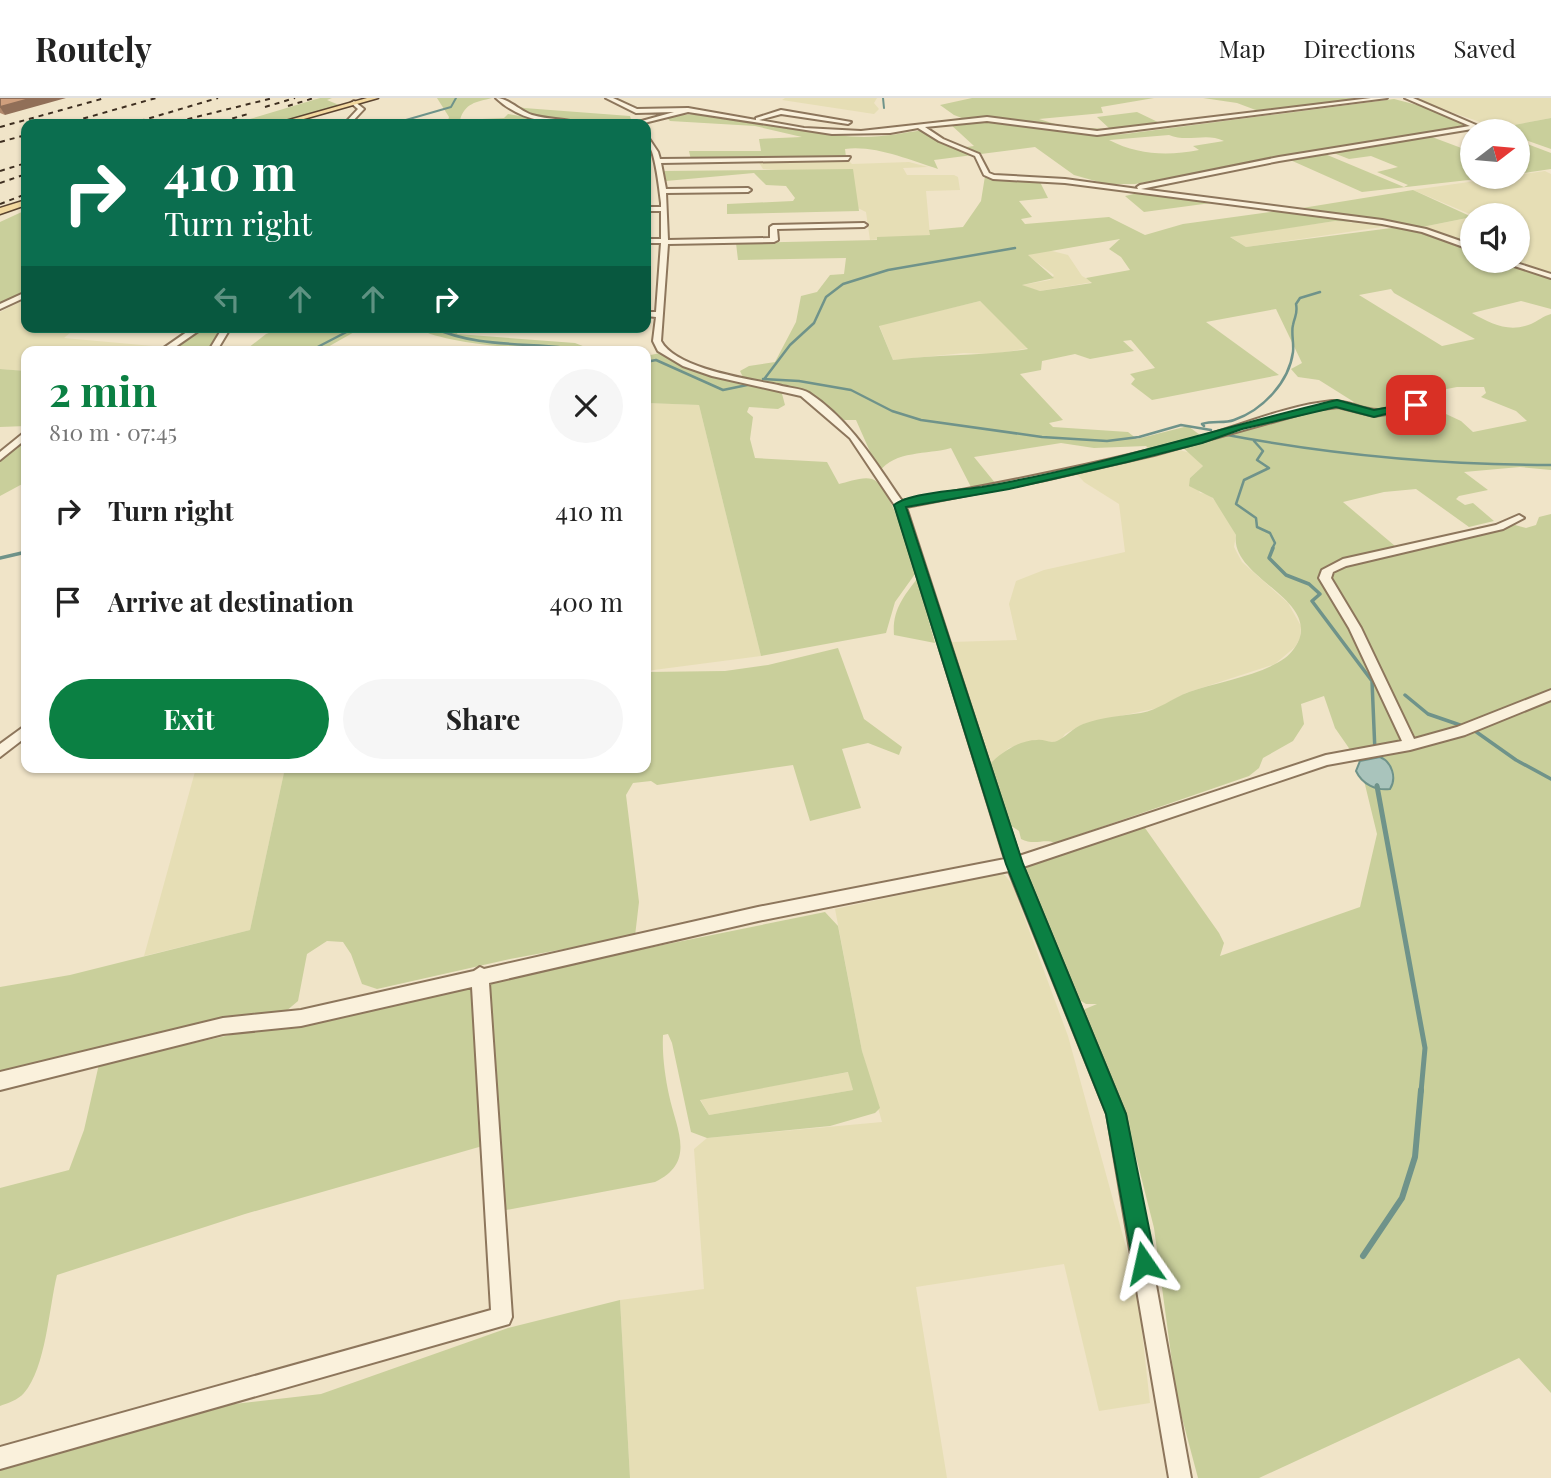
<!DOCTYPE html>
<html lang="en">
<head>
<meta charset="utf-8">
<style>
  :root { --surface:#fff; --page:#f6f6f6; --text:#222; --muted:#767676; --line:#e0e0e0; --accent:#0b8043 }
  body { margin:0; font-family:"Playfair Display",serif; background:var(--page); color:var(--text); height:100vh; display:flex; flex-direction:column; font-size:26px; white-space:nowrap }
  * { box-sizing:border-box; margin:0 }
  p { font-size:23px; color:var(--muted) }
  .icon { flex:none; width:38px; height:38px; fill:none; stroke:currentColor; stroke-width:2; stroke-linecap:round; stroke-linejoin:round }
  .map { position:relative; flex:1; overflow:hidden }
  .sheet { position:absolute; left:21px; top:248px; width:630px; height:427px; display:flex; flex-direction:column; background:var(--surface); border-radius:14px; box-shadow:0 2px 5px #0004 }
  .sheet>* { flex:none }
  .guide { position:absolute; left:21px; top:21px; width:630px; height:214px; border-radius:14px; box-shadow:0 2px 5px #0004; background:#0b6e4f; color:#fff; overflow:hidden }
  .needle { width:46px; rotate:74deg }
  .controls { position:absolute; left:1460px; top:21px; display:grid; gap:14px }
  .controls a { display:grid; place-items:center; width:70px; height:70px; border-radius:50%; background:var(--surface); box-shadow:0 2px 5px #0004; font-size:35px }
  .pin { position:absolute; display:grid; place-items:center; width:60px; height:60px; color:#fff; margin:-30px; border-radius:14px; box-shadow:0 4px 10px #0006 }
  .me { position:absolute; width:77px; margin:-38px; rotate:349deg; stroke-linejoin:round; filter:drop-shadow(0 0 5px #0008) }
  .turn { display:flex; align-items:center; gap:24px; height:147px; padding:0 28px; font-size:32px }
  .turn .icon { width:91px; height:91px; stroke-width:2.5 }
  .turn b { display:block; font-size:49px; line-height:60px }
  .lanes { display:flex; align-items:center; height:66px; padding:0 28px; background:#0003; justify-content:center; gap:35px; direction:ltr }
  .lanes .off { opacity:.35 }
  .round { display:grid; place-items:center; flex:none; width:74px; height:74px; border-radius:37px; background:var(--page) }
  .head { display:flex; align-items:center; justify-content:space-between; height:119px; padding:0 28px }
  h1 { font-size:42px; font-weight:700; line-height:52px; color:var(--accent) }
  .action { display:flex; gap:14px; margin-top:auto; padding:14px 28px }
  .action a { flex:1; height:80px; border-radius:42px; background:var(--accent); color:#fff; font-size:28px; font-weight:700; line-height:80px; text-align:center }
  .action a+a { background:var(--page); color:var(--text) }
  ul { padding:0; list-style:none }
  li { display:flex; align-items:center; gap:21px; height:91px; padding:0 28px }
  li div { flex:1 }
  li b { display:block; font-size:26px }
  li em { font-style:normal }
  header { display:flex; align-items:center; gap:42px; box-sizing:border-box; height:98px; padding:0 35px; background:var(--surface); border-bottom:2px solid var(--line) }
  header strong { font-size:33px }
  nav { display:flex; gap:38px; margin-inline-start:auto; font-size:24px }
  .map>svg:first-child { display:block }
</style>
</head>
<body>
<header>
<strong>Routely</strong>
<nav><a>Map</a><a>Directions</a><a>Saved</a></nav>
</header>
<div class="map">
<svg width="1551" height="1380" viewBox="0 0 1551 1380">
  <rect width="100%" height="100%" fill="#f0e4c8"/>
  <path fill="#e6deb5" d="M785,0H877L874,5L879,11L874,16L782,2Z
    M1419,0H1551V20L1498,30L1427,6Z
    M848,62L852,66L909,64L928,69L903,70L907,77H954L958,79L960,92L926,93L930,137L870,142L866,114L778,72L763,71L758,63Z
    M1545,73L1551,76V176L1507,163H1517V117H1472L1413,92Z
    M1472,119V149L1422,129Z
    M1335,123L1389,128L1246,149L1229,138Z
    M1048,152L1068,157L1082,178L1093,184L1040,193L1024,189L1022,187L1050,182L1054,177L1027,157Z
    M26,201V229H77L64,240L164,249L156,254H26V273L0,271V214Z
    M980,203L1029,250L994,256L964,255L893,262L879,227Z
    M646,305L699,307L761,558L646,573Z
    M1179,352L1191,355L1203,368L1190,380L1200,395L1209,396L1220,409L1236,437L1234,449L1242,464L1288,505L1301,528L1300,540L1295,549L1275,566L1186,595L1158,610L1083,626L1065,636L1061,642L1050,645L1036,642L1009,650L987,669L951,544L1017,542L1009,506L1016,483L1044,472L1125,454L1119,406L1084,384L1077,376Z
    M196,670H285L250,832L144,858Z
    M1003,775L1012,786L1068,938L1137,1189L1150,1305L1099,1313L1064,1166L916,1189L947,1380H630L620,1202L704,1191L694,1051L707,1040L882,1024L862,953L835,811Z
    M849,974L853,992L709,1017L700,1001Z"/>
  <path fill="#c9cf9b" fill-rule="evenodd" d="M320,0H332L327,2L339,7L272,26H233Z
    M437,0H492C476,4 465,5 460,22L504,20L508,16L526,19L511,6L524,10L630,18L632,25L447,26L449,19Z
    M972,0H1154L1101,9L1103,15L1039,21L1065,29L1110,31L1097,19L1137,14L1162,26L1112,31L1088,38L1125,36L1394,1L1429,10L1469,28L1135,86H1106L1074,77L1035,49L934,62L938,71C909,62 875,47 845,51L846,59L691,62L689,53H761L759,41L802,39L755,28L670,23L666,19C734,6 796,38 864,39C884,39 903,35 923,32C939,44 954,52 974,48L949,25L967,22L954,17L940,7ZM1169,37C1188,45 1206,34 1224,43L1193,48L1199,52C1168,58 1138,57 1109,42Z
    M1203,0H1375L1261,14L1237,5Z
    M1551,20V51L1517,39V33L1498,30Z
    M1432,39L1472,54V79H1495L1362,94L1288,61L1325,56L1404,89L1408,87L1377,74L1398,69L1371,58L1349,61L1331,54Z
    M1517,42L1551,55V71L1517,76Z
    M853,71L859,113L727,116V106L793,103L795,100L786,88L766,87L754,75L666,83L664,73Z
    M985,78L1040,84L1048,100L1019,103L1032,119L1021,121L1025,126L1109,119L1145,137L1183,126L1277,113L1368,125L1335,123L1230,139L1246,149L1399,129L1430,136L1472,153V163H1497L1551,180V211L1521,203L1472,215C1491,226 1509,235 1531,226C1538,223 1543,218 1551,216V372L1520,369L1464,374L1488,392L1459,398L1456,401L1465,407L1473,405L1494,423L1469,429L1416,391L1384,394L1343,404L1395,448L1337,465L1357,463L1515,427L1526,430L1536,427L1539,419L1551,416V1295L1519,1260L1259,1380H1198L1177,1301L1154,1130L1127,1023L1086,938L1078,914L1097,906H1086L1071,897L1023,770L1139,728L1145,730L1219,835L1224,845L1220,858L1360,809L1377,736L1360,666L1335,630L1324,598L1301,606L1304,626L1293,643L1263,660L1259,670L1249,678L1055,745C1044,740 1035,748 1021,741L1019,733L1008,726L987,669C999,656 1018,642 1037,642C1045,641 1049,646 1057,643C1066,639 1073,630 1083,626C1102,619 1121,618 1141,615C1159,612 1172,600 1189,594C1217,584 1262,577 1285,560C1291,556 1298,546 1300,539C1311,498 1230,478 1236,437L1213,400L1189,388L1190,380L1203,368L1179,346L1150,352L1146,348L1094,350L1061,345L974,359L996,386L972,391L951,350C927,357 895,352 879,374L856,322H844L797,291L743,279L740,273L749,268L775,264L796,224L801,198L817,194L830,177L844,176L846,160L738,162L736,145L877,142V139L930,137L929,132L963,129L981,103ZM1120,141L1109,151L1121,159L1130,172L1086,180L1092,185L1040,193L1022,187L1054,180L1028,157ZM1391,191L1394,195L1475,241L1442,248L1359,197ZM980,203L1028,251C983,258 938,256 893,262L879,228ZM1276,211L1302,265L1291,271L1298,279L1319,282L1354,304L1350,307L1373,313L1413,306L1406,299L1457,289H1484L1486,295L1481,299L1516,313L1527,323L1473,334L1461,323L1433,310L1412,309L1369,316L1331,304L1204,340L1188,328L1137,341L1128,334L1053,329L1049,325L1063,322L1020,276L1041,272L1042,263L1075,256L1090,261L1134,253L1123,243L1131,242L1155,270L1130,276L1135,281L1131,286L1152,302L1279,277L1206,224Z
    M1413,92L1472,119L1422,129L1290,112Z
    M1138,95L1211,105L1144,114L1125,98Z
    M26,112V194L0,207V124Z
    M206,229H225L209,254H167Z
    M286,229H363L319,254H243L266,236Z
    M417,229H460L457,236L575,245L598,254C564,254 438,248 417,229Z
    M660,255L685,267L781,292L785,307L778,311L749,309L747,314L753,319L750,341L755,360L827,364L839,386C848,384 863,378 872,381C890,386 911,457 915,476L895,504L886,535L761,558L699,307L646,305V258Z
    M0,271L26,273V328L0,329Z
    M26,340V384L0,398V364Z
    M917,481L935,545L894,537C892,513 903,499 917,481Z
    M838,550L864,621L902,649L899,657L868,645L842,651L861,710L810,723L793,667L657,687L651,683L633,685L626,697L639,804L635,838L510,861L377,891L362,886L351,856L343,844L327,843L307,856L298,903L285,914L207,924L0,975V889L70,877L250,832L285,670H646V574L725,573L768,567Z
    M825,814L838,828L862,953L880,1010L875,1015L830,1028L707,1040L691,1034L672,945L668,936L663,937C662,956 665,978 669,997C676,1031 697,1064 655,1084L501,1113L484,893L490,882ZM848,974L853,992L709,1017L700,1002Z
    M464,885L474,894L486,1047L245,1116L57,1177C49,1209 46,1270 24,1295C18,1302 8,1305 0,1308V1090L69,1072L84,1032L99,966Z
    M620,1202L630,1380H0V1361L155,1315L321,1296L508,1230Z"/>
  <path fill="#a9c4bc" stroke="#6f938a" stroke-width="2" d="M1380,659C1392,664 1397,680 1390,691C1376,693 1362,686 1356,673L1360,663Z"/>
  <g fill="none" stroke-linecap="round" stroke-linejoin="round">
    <path stroke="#6f938a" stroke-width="2" d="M883,0L884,10
      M392,26L451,9L456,0"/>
    <path stroke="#6f938a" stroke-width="2.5" d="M432,229C482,253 540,242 593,254
      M308,254L356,229
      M646,264L656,262L723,292L752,286
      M765,280L790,247L814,225L826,199L843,186L888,172L1015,150
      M763,281L799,283L851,292L892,313L921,322L1042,339L1107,343L1139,339L1181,327L1211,332
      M1204,328L1202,326C1213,322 1224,326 1234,322C1263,312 1289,284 1293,254C1294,245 1291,234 1293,227C1295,217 1298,216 1296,206L1300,200L1320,194
      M1222,336C1331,357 1440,367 1551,367
      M1254,343L1263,353L1257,362L1269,370L1244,382L1236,406L1256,420L1257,429L1270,435L1275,445L1272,451"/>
    <path stroke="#6f938a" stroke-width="3.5" d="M1273,450L1269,460L1286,477L1309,486L1320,496L1312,503L1372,583L1375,654
      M0,460L26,454
      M1405,597L1428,616L1460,627
      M1475,633L1516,662L1551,681
      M1377,687L1378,690"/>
    <path stroke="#6f938a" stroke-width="5" d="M1377,688L1425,950L1421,994"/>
    <path stroke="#6f938a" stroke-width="6" d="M1363,1158L1402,1100L1415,1059L1421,992"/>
    <defs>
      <path id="minor" d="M496,0C508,0 520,13 532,17C548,22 567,20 582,26C551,27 519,22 496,0Z
        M606,0H613L637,11L688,10L756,22V20L781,12L851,24L848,26L781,16L759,22L804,30L861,33L987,19L1097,33L1371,0H1387L1097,37L987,23L925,29L943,41L979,56L989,75L994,77L1065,81L1138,91L1137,89L1140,87L1279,59L1470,28L1405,0H1413L1476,27L1472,31L1279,63L1141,91L1382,122L1426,131L1472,147V152L1422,134L1382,126L1065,85L993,81L984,77L975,58L939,43L918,30L890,35L832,36L688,14L640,26H631L674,14L636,15Z
        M354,3L364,11L350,26H344L358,11L351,5Z
        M646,36L658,54L660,61L850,59L848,62L661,65L666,91L748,90L751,92L748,94L666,95L668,142L770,140V129L773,127L864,125L867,127L864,129L777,131L778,142L774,144L668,146L661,243C676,271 748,281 778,287C787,290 801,290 809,295C850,322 875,364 902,403C998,386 1094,367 1189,342C1236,330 1283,308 1332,303C1349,302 1362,313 1379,312C1396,311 1420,299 1436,309L1431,312L1416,311L1374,318L1338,309L1315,312L1154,357L1045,382L906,409L1019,758L1326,657L1402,643L1349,530L1319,480L1322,472L1343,461L1496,427L1519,417L1524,420L1503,431L1346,468L1333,474L1331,480L1361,530L1414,641L1457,629L1551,592V602L1465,637L1410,652L1327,667L1023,769L1125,1016L1191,1380H1169L1107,1016L1009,773L758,823L489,885L512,1219L509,1226L0,1371V1349L491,1212L472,889L301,928L223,936L0,992V974L223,920L301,912L474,873L480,869L484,871L758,809L1005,761L896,409L850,340L801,298L712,278L683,268L658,253L653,243L656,219L646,218V214H656L661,145H646V141H661V113H646V109H661V105C659,89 657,71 653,57C651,49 646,45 646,36Z
        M1499,163H1510L1551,176V180Z
        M26,194V199L0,211V206Z
        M194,229H204L168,254H158Z
        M223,229H231L216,254H208Z
        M26,333V341L0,362V354Z
        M26,627V639L0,659V646Z"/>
      <path id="major" d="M367,0H378L286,26H275Z
        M26,102V107L0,116V110Z"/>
    </defs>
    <use href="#minor" stroke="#8d765c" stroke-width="4"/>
    <use href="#major" stroke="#5b4430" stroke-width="3"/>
    <use href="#minor" fill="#faf1dc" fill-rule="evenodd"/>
    <use href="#major" fill="#f3d9a0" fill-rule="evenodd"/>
    <path stroke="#3d2e20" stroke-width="2" stroke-dasharray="5 5" stroke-linecap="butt" d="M288,8L314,0
      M265,9L295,0
      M64,26L156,0
      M130,26L218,0
      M168,26L273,0
      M213,26L248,16
      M0,29L105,0
      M0,44L26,37
      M0,73L26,65
      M0,85L26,76
      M0,106L26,96"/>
  </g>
  <path fill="#b2896c" d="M0,0L5,17L0,15Z"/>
  <path fill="#916f58" d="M33,0H66L5,17L0,9Z"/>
  <path fill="#cf9f7d" stroke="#916f58" stroke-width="2" d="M0,0H33L0,9Z"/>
  <path fill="#0b8043" stroke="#07532c" stroke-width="2" d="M1337,302L1374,312L1416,304L1421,307L1374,319L1336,309L1242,331L1202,345L1127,364L1009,391L906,409L1023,766L1126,1016L1156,1165L1152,1173L1144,1176L1136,1173L1133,1165L1106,1016L1006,766L894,407C908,395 962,392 982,389C1102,368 1218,330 1337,302Z"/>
</svg>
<div class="controls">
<a><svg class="needle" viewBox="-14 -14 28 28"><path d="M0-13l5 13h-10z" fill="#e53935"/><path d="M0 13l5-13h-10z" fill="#767676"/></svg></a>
<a><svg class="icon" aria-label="sound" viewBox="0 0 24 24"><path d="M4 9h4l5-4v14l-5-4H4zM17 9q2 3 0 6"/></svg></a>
</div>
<div class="pin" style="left:1416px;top:307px;background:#d93025"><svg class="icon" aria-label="arrive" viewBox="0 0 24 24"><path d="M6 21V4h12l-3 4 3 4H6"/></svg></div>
<svg class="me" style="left:1144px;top:1165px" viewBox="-20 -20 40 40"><path d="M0-17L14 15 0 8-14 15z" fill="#0b8043" stroke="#fff" stroke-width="4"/></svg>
<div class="guide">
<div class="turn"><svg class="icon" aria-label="right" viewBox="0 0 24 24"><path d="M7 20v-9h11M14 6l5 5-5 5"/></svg><div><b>410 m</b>Turn right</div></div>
<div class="lanes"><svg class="icon off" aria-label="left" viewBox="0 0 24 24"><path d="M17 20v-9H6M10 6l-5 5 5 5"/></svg><svg class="icon off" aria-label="ahead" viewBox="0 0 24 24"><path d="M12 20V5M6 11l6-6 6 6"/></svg><svg class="icon off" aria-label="ahead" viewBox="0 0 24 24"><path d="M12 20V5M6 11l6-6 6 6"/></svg><svg class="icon" aria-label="right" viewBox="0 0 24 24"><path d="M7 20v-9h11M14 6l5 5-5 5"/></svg></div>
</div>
<section class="sheet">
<div class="head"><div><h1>2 min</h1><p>810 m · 07:45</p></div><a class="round"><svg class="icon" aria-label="close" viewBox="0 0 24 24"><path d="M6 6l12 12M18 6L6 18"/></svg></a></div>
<ul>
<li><svg class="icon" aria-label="right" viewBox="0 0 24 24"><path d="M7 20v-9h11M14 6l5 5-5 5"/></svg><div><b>Turn right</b></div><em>410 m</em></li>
<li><svg class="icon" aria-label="arrive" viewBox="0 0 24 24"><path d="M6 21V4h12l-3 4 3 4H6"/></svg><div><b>Arrive at destination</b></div><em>400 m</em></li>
</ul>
<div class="action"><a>Exit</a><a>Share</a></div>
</section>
</div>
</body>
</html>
